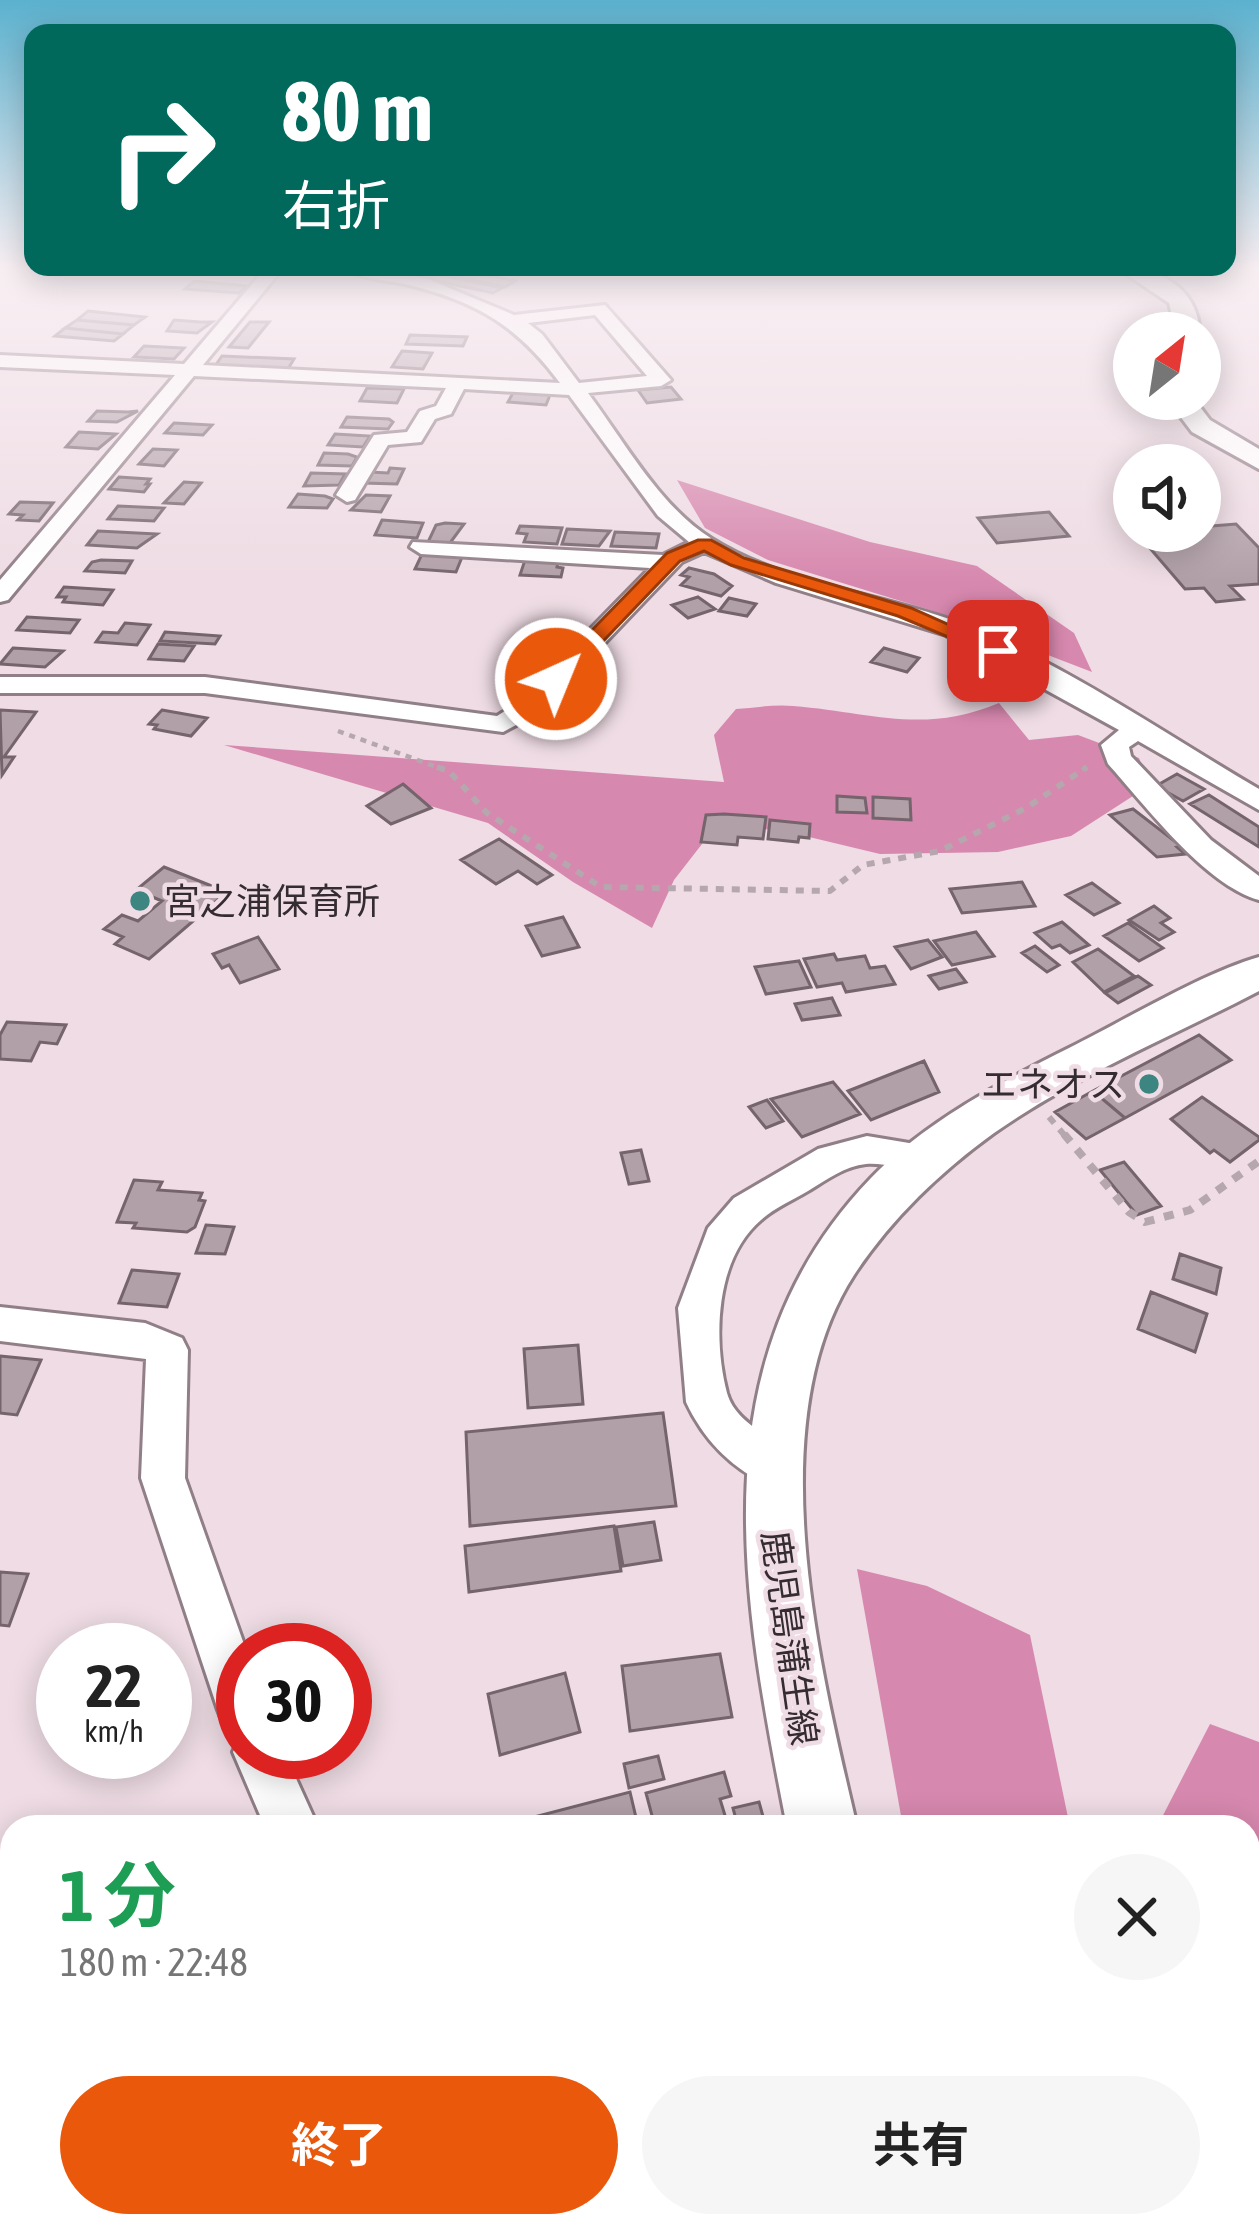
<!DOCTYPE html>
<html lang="ja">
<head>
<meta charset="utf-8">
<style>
  :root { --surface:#fff; --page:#f6f6f6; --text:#222; --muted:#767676; --accent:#ea580c }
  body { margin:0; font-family:"Asap Condensed","Noto Sans JP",sans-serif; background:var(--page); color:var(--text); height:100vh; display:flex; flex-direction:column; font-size:45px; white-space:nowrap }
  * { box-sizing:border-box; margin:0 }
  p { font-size:39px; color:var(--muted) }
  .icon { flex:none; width:66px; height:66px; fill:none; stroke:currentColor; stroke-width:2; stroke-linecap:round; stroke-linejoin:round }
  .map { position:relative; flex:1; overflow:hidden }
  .panel { position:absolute; left:0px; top:1815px; width:1260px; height:423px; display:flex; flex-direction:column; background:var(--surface); border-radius:36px 36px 0 0; box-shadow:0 6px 30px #0003 }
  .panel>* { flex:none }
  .banner { position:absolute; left:24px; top:24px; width:1212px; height:252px; border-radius:24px; box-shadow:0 6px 30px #0003; background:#00695c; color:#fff; overflow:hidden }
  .needle { width:78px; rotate:30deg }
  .tools { position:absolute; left:1113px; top:312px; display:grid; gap:24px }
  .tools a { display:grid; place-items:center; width:108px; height:108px; border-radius:50%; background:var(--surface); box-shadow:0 6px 30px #0003; font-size:60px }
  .speed { position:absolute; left:36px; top:1623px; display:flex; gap:24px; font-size:60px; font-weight:700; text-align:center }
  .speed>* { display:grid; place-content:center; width:156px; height:156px; border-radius:50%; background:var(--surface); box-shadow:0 6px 30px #0003; line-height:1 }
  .speed small { font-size:30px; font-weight:400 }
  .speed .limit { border:18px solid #d22; background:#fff; color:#111 }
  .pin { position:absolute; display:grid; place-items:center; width:102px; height:102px; color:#fff; margin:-51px; border-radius:24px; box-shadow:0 6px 18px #0006 }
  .me { position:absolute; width:132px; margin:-66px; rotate:44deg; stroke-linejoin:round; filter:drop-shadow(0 0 9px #0008) }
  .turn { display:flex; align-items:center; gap:42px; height:252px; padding:0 60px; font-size:54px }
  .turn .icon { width:156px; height:156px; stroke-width:2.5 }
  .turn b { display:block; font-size:84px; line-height:102px }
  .round { display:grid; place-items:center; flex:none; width:126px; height:126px; border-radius:63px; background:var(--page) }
  .summary { display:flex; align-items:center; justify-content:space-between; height:204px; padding:0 60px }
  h1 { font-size:72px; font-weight:700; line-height:90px; color:#1e9e55 }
  .action { display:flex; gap:24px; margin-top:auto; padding:24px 60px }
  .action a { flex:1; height:138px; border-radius:72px; background:var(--accent); color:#fff; font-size:48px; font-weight:700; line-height:138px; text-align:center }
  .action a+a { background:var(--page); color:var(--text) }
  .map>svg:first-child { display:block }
</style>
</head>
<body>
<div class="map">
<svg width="1259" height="2237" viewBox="0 0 1259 2237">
  <rect width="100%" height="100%" fill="#efdce4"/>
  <path fill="#d788ae" d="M677,480L870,542L977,566L1074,633L1092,672L933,611L768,560L705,528Z
    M999,703L1029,740L1078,735L1139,758L1150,785L1071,836L998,852L880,854L780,830L716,826L674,880L652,928L573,882L488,823L224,745L724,782L714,735L736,709C754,708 774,704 793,706C870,712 923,735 999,703Z
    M857,1569L927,1586L1030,1635L1070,1827H903Z
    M1210,1724L1259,1742V2237H1133L1126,2226H1248V1827H1157Z"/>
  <path fill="#b2a0a8" stroke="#75646c" stroke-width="3" d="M401,268H409L502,288L493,293L394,272Z
    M415,268H453L515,281L505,287Z
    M194,281L248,286L239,293L185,289Z
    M88,311L145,317L134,325L77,320Z
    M77,320L134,325L123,334L65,328Z
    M174,320L200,322H212L197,333L167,331Z
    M250,322H269L248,348L229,347Z
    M65,328L123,334L114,341L55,336Z
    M410,335L467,337L463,346L406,344Z
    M144,346L184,348L174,359L134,357Z
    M402,351L432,353L423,369L392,367Z
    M222,356L294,359L288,369L215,366Z
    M671,387L681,399L647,403L638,390Z
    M367,388L404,389L397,403L360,401Z
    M514,391L539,392L550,395L546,405L508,402Z
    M97,411L128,412L138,411L117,422L88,421Z
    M347,417L389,419L393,422L388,429L341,427Z
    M174,423L212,425L203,435L165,433Z
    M79,432L116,434L98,449L66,447Z
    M335,434L370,436L363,447L328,445Z
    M153,449L177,450L164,466L139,464Z
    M324,453L348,454L357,457L352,466L318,465Z
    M390,468L404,469L397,484L364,483L370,472L388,473Z
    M311,473L345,474L339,485L304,486Z
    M119,477L150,479L146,484H150L144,492L109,489Z
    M184,482L201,483L184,504L164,503Z
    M298,494L325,496L333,499L327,508L289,507Z
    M366,495L390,496L381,512L351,510Z
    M20,502L53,503L39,521L18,520L23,515L9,514Z
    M118,506L164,508L154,521L108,519Z
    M1049,512L1069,536L997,543L978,518Z
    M382,520L423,523L417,538L375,535Z
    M445,523L464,524L450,543L428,542L436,525Z
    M1236,524L1259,548V584L1230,586L1243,599L1216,602L1204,588L1185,589L1136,532L1200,531V527Z
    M520,526L562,528L557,544L524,542L527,534L517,533Z
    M567,529L610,531L599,546L562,544Z
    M98,531L157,534L137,548L87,545Z
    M615,532L659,534L656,548L611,546Z
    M422,554L462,557L456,572L415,569Z
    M101,560L132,561L125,573L85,571L92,562Z
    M525,560L558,562L557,567L563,568L561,577L520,575Z
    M689,568L714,574L732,586L721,596L681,585L689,577L681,575Z
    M64,587L113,590L103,605L63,602L66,597H57Z
    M698,597L715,609L688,618L672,605Z
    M729,598L756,604L747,616L719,611Z
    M27,617L79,620L70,633L17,630Z
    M125,623L150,625L137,645L96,642L103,632L118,633Z
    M165,632L220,636L215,644L160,641Z
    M158,644L194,646L184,661L149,659Z
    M13,648L63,651L45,667L0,664Z
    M884,648L919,658L907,672L871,662Z
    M987,671L1008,687L982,695L961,677Z
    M0,710L36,712L4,757H14L2,775Z
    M162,710L207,718L191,736L154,729L157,725L149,724Z
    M1177,774L1204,789L1183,801L1156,786Z
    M403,784L431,808L391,824L367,806Z
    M1209,795L1259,827V847L1190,804Z
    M837,796L865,798L867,813L837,812Z
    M873,797L910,799L911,820L873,818Z
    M1133,809L1181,846L1177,847L1185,854L1157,857L1110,815Z
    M724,814L766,817L763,839L738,837L737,845L701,842L706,815Z
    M770,820L810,824L809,838L799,837L798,842L768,839Z
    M499,839L552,875L537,884L518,871L496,884L461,860Z
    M164,867L227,892L149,959L115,944L123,937L104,929L122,915L138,921L162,901L136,890Z
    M1022,882L1035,906L962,913L950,889Z
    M1092,883L1119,903L1094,915L1066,895Z
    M1154,906L1170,918L1161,923L1174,932L1159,940L1129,920Z
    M563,917L579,947L542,956L526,926Z
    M1062,922L1089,945L1070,953L1060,945L1052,948L1035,933Z
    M1128,923L1163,948L1139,961L1104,936Z
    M976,932L994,956L952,965L934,941Z
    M258,937L279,969L240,983L229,965L222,968L213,954Z
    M928,940L942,957L911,969L895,947Z
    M1035,946L1059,965L1047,972L1022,953Z
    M1098,949L1134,976L1104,992L1073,962Z
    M834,954L837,960L865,956L870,968L885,966L895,984L846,992L842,983L817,987L804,959Z
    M799,961L811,987L766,994L755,967Z
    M956,969L966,982L939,989L929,976Z
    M1138,976L1151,985L1118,1003L1105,993Z
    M832,998L840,1015L802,1020L795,1004Z
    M7,1022L66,1025L57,1044L40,1042L31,1061L0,1059V1035Z
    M1199,1035L1231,1060L1125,1118L1093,1091Z
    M924,1061L939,1092L871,1120L848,1091Z
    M833,1082L860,1114L802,1137L771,1099Z
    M1093,1091L1125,1118L1086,1139L1055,1112Z
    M1202,1097L1259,1137V1140L1230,1162L1214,1150L1210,1153L1171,1119Z
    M767,1100L783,1121L766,1128L749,1107Z
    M641,1150L649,1181L629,1184L621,1153Z
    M1124,1162L1161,1206L1137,1215L1100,1170Z
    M134,1180L162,1182L158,1190L202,1193L199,1200L205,1201L195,1227L187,1232L133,1228L136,1223L117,1222Z
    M206,1225L234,1227L225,1254L196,1253Z
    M1180,1254L1221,1268L1216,1294L1173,1279Z
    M132,1270L179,1274L167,1307L119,1303Z
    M1151,1292L1207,1314L1195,1352L1138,1329Z
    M578,1345L583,1404L528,1408L524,1349Z
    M0,1356L41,1360L17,1415L0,1413Z
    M663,1413L676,1506L470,1526L466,1432Z
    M654,1522L661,1560L623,1566L616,1527Z
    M614,1526L621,1571L469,1592L465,1546Z
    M0,1572L28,1574L9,1626L0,1625Z
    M720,1654L732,1717L630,1731L622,1666Z
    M565,1673L580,1732L500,1755L488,1694Z
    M658,1756L664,1779L629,1788L624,1764Z
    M724,1772L731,1796L720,1799L727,1822L719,1827H655L646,1793Z
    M630,1792L638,1826L532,1827L530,1818Z
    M759,1802L766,1827H738L733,1808Z"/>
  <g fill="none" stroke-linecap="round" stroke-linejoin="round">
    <defs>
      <path id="minor" d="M266,268H283L203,365L560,383C517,325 476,301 405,284C385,280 359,278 342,268H378L430,280L514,315L605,305L671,380L661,386L588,393C624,441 660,507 712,539C787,586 882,593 963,624C1067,665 1163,733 1259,789V810L1138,741L1129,747L1131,756L1211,840L1259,876V900C1205,885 1145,805 1108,764L1101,745L1119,730L946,635L776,583L704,552L682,562L537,714L503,732L205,693H0V677H205L497,716L519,702L650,568L421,554L410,547L413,542L663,555L689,542L658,516L569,395L464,389L451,414L435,419L421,442L388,445L355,500L347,502L336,495L374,435L407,432L420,411L436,406L446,388L194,376L8,600L0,602V580L175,375L0,367V355L184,364ZM595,315L647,376L579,383L542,334L528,323Z
        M867,1136L939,1148L944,1158L939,1168C914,1176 891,1162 866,1164C845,1166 826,1180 808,1191C793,1200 774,1208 761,1220C715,1259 713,1339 727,1393C737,1428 780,1435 794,1466L788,1480L772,1486C733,1471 703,1439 686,1402L678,1308L708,1228L734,1198L818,1149Z
        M0,1307L145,1323L182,1338L188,1350L185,1478L246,1650L243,1752H284L318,1827H265L233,1752L241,1734L225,1728L218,1710L141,1478L146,1359L0,1341Z
        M401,2226H463L465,2237H403Z"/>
      <path id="major" d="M1117,268C1159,268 1197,286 1200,333H1176L1169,303Z
        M1167,399H1194L1210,420L1259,449V469L1192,432Z
        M1259,957V991C1171,1037 1075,1076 994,1133C940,1172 891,1219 854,1275C758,1423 820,1668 857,1827H787C743,1602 695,1361 871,1178C925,1122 1001,1082 1069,1048C1123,1021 1203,973 1259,957Z
        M863,2226H945L947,2237H865Z"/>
    </defs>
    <use href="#minor" stroke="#917f87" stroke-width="6"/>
    <use href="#major" stroke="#917f87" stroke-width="6"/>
    <path stroke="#b6a6ad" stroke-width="4.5" stroke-dasharray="6 6" stroke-linecap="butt" d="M338,731L445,770
      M1082,770L1089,765"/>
    <path stroke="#b6a6ad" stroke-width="6" stroke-dasharray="8 8" stroke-linecap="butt" d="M437,767L449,771L487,813L601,887L830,891L863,865L940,851L1026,808L1087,767
      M1049,1117L1066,1137"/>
    <path stroke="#b6a6ad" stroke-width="8" stroke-dasharray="10 10" stroke-linecap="butt" d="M1064,1134L1129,1212L1145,1222L1190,1210L1259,1161"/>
    <use href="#minor" fill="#fff" fill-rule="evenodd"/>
    <use href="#major" fill="#fff" fill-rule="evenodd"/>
  </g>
  <linearGradient id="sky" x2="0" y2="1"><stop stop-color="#5bb1ce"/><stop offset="0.46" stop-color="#f8eff3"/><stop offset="1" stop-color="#f8eff3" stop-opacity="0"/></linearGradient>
  <rect width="1259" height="582" fill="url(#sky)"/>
  <path fill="#ea580c" stroke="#983908" stroke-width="3" d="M698,540H711L744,558L911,608L1008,651L991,655L898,616L731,565L704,551L680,561L563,683H549V674L667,553Z"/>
  <g fill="#3d8581" stroke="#efdce4" stroke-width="4.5">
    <circle cx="140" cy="901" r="12"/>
    <circle cx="1149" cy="1084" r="12"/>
  </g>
  <g text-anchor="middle" stroke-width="9" stroke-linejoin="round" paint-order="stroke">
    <g font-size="36" fill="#342c30" stroke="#efdce4" text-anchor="start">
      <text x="164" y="914">宮之浦保育所</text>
      <text x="1125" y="1097" text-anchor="end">エネオス</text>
    </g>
    <g font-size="36" fill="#342c30" stroke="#efdce4">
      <text transform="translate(790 1638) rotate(82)" y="13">鹿児島蒲生線</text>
    </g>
  </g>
</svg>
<div class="tools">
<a><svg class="needle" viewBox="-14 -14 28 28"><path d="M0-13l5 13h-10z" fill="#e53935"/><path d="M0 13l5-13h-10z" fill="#767676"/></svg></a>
<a><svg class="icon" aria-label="sound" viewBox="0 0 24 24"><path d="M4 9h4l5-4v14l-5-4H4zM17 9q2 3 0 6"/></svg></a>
</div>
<div class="speed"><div>22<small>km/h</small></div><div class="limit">30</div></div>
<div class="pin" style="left:998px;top:651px;background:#d93025"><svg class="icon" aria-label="arrive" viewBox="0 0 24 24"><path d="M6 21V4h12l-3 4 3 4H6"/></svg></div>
<svg class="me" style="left:556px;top:679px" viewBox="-20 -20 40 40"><circle r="17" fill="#ea580c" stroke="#fff" stroke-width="3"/><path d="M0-11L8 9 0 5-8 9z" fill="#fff"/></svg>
<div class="banner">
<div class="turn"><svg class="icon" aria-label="right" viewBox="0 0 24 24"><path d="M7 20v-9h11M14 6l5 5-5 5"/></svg><div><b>80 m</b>右折</div></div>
</div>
<section class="panel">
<div class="summary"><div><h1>1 分</h1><p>180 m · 22:48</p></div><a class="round"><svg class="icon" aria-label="close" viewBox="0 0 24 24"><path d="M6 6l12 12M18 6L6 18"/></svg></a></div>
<div class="action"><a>終了</a><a>共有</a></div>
</section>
</div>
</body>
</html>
